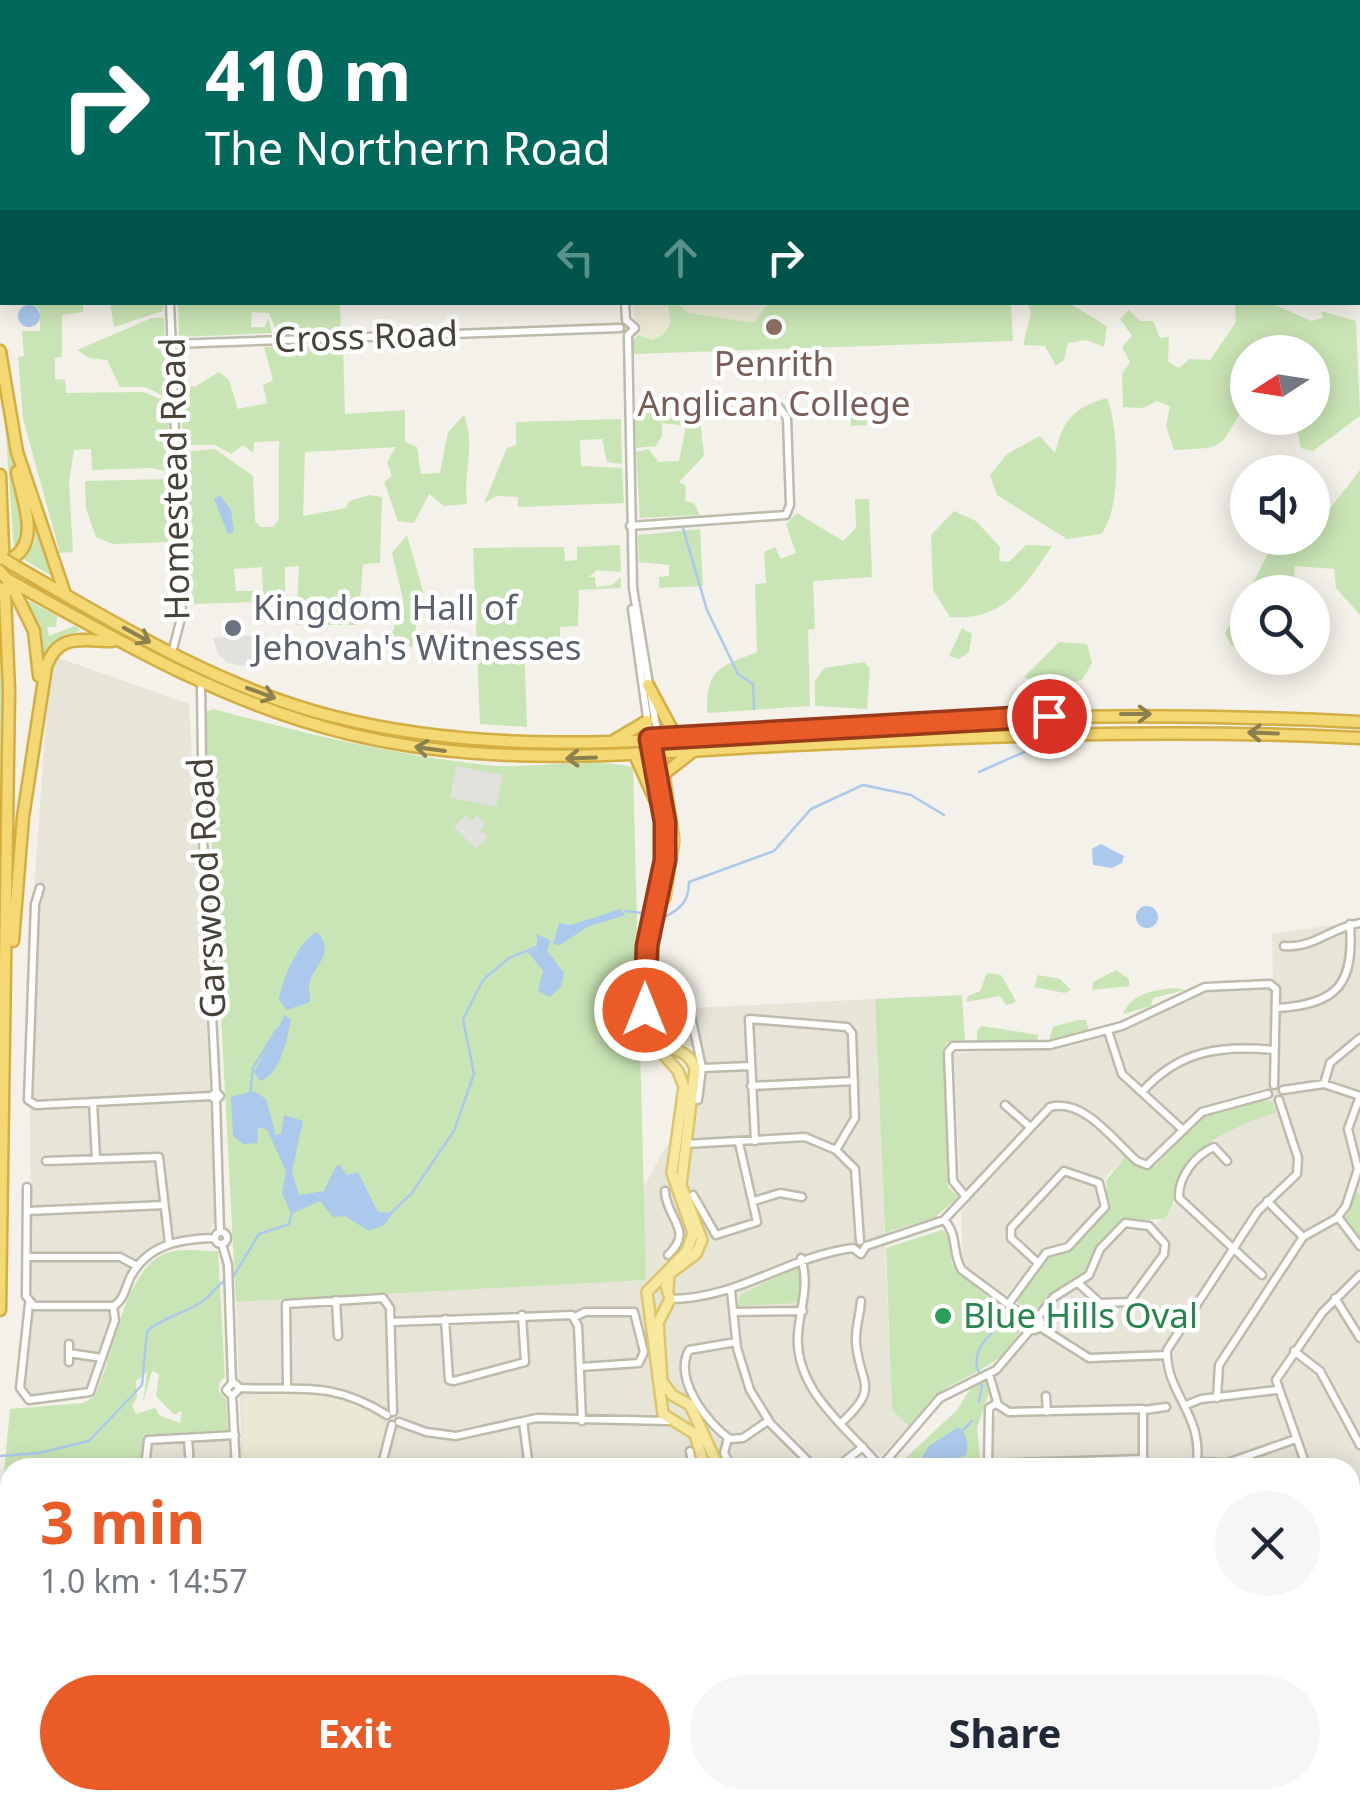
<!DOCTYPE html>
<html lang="en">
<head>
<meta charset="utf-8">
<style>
  :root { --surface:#fff; --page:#f6f6f7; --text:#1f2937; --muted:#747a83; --accent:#eb5b28 }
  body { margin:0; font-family:"Noto Sans",sans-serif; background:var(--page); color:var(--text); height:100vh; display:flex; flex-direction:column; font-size:38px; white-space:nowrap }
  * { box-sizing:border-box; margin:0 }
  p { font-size:32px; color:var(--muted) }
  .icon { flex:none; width:55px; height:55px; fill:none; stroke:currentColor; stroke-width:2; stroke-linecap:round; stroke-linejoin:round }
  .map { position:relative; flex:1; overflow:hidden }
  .drawer { position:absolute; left:0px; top:1458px; width:1360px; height:352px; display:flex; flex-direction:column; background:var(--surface); border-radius:30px 30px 0 0; box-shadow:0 5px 25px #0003 }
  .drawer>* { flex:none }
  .top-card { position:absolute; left:0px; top:0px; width:1360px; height:305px; box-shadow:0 5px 25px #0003; background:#00695c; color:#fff; overflow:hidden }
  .needle { width:65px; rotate:258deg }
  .fabs { position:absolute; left:1230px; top:335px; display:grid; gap:20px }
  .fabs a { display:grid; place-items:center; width:100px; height:100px; border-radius:50%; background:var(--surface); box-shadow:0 5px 25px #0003; font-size:50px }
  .pin { position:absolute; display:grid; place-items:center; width:85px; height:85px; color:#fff; margin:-42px; border:5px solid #fff; border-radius:50%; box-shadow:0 2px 10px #0007 }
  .me { position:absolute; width:110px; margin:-55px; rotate:0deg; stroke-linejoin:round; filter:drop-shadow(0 0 8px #0008) }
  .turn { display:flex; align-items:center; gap:35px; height:210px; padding:0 40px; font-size:45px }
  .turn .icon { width:130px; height:130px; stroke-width:2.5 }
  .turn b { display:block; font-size:70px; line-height:85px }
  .lanes { display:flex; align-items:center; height:95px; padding:0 40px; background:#0003; justify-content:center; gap:50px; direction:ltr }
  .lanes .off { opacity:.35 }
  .round { display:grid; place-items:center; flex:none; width:105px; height:105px; border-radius:52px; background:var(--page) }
  .summary { display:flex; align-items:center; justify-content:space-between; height:170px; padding:0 40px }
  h1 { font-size:60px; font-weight:700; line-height:75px; color:var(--accent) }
  .action { display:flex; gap:20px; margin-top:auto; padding:20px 40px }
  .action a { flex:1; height:115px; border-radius:60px; background:var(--accent); color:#fff; font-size:40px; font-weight:700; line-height:115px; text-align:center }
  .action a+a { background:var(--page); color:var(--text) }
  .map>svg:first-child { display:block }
</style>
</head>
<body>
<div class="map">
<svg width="1360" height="1809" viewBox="0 0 1360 1809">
  <rect width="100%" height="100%" fill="#f3f1e9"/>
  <path fill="#e7e4d8" d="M59,658L189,704L217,1217L208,1234L160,1242L129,1270L86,1389L31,1396L24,1389L31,1275L29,962L45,734L52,666Z
    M1360,921V1511L1350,1519V1468L991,1467V1423L1002,1405L996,1376L1046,1322L1055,1303L1094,1277L1105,1252L1127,1227L1148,1230L1170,1213L1187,1178L1216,1143L1215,1136L1277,1111L1265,1088L1200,1108L1151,1158H1142L1132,1149L1098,1186L1102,1204L1067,1243L1042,1250L1006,1296L968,1269L963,1260L961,1211L972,1198L960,1186L954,1053L1044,1050L1116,1033L1210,991L1273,988L1272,934Z
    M687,980L690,1008L875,999L892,1409L909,1426L881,1455L863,1441L840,1460L809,1459L799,1468H149L148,1443L241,1435L236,1302L645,1280L642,1190L666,1146L691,1137L701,1072L695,1048L663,1038L659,982Z
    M1360,1604V1809H1279L1275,1800H1350V1609Z
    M0,1762H10V1800H882L884,1809H0Z
    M974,1800H1192L1196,1809H975Z"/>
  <path fill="#ebe8d4" d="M632,303H909L911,342L633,354L638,335Z
    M306,1393L351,1402L379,1418L385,1433L376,1467H244V1397Z"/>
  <path fill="#cae5b5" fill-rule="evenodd" d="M284,0H501V2H285Z
    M812,0H1001V1L812,2Z
    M31,303H83V312L62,315V357L55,358V379L65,380L66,393L143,392L168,402L170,472L151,468L92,470L91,449L74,450L69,482L73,552L60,553L23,419L18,357L24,356L22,331H40V310Z
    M110,303H163V311L114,327Z
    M178,303H340L341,331L277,333L269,313L252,312L251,327H265L268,318L272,333L179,337Z
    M675,303L689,313L754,323L768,303H1011L1013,341L633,354V340L638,335L652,340L663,335L671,323L668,305Z
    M1028,303H1069L1107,326L1104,347L1086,340L1068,343L1064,360L1056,366L1045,346L1023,345L1031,313Z
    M1235,303H1271L1311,321L1323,318L1321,311L1356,321L1360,416L1313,451L1301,448L1297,429L1307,418H1312L1322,397H1313L1312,352H1248L1247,411L1243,408C1217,451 1226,447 1174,450L1166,426L1170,406L1157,401L1143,408L1123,407L1122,374L1130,362L1122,347L1132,336L1120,319L1129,310L1140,321H1153L1160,338L1169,337L1168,362L1179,368L1190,359L1210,360L1236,322Z
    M152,318H164L168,398L145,387H120L107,360L90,358L77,350Z
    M343,345L345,414L405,410V442L417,447L421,474L440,473L448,432L464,415C476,446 463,472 467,504L444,506L429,494L414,523L398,521L384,482L392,476L387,462L396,447L305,452L303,516L346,508L349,501L370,495L382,497L380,563L363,564L358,625H296L299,566L285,567V601L194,604L187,570L183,452L215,449L253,476L255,521L261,527H273L279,519V441L254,442L253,453L243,445L231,454L215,445H183L181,388L196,386L219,372L229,380L238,409L267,403L263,385L273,380L264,347ZM262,567L263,591H236L234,569Z
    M3,393L23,525L20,545L14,550Z
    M866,393L867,425L851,426L850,394Z
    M1107,398C1119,427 1122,510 1101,534L1067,539L997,495L990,475L1007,454L1040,436L1055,453C1063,421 1073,407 1107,398Z
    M699,410L704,456L679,482L686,486L685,501L694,503L700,515L640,518L636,452L649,449L658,462L679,461L686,426L662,423V436L656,446L636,448L634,412Z
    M621,419L622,464L607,462L602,439L580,440L581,466L622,468L624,503L518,507V497L497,496L484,503L507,448L516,445V422Z
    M1360,470V615L1336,588L1334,569L1295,566L1294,577L1306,592H1248L1276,538H1312L1313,521L1329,510Z
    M170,479L172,542L113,544L96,537L86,509L85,481Z
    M855,499H869L872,577L813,581L815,629L808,630L810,706L707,713C706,668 720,667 757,652L755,584L766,583L764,552L775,547L781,559L796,553L786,524L797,513L843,541L856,528Z
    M30,504L53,577L23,559L35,541Z
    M954,511L976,521L1000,547L999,561L1009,562L1026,545L1052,546C1024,587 1004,621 950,617L933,590L931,535Z
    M700,529L703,586L659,588V577L669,576V565L639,562L638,535Z
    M407,535L423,591L412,648L392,634L403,599L392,553Z
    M620,545L621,572L597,570L589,577H595L596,587L612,585L621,577V588L579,590L578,626L560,627V641L524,643L527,727L480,724L473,548L564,547L565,561L577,560V547Z
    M1248,593V653H1247L1231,645L1225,633Z
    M27,600L57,616L56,627H47L49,636L74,626L81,630L62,639L44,662L40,632Z
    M0,601L6,696L0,1129Z
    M962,628L972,634L969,652L959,659L949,656Z
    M1059,642L1087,644L1092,663L1082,680L1054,687L1024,677Z
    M864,662L870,669L867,709L815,706V681L824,668Z
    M213,709C303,733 393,755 486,765C534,770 585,757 633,767L646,1280L236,1302L205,712Z
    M1116,970L1129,979V986L1092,990L1093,982Z
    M987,973L1001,975L1016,1001L1012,1004L1006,1005L1000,996L966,1002L968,996L980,991Z
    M1038,975L1060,979L1071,990L1065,993L1034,987Z
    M1175,988L1185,990L1153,998L1151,1006L1123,1014C1132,994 1151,990 1175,988Z
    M962,995L965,1042H946L944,1055L948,1187L959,1197L935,1217L885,1233L875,999Z
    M1077,1020H1086L1089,1031L1049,1040L1053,1027Z
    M982,1026L1039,1035L1037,1040L977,1041V1030Z
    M1260,1100L1272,1101L1277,1112C1239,1125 1201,1139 1180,1176C1170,1191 1179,1205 1164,1219L1123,1221L1098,1249L1089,1273L1036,1310L1018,1304L1016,1299L1049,1254L1071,1249L1108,1208L1106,1181L1126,1155L1141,1167H1154L1204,1115Z
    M1355,1192L1360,1194V1238L1346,1218Z
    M942,1230L949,1235L952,1263L960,1274L1022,1325C1011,1362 971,1373 943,1390C930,1398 919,1415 909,1426L892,1410L886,1248Z
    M218,1251L225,1377L219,1383V1392L226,1399L228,1430L143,1435L140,1467L10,1468V1749H0V1515L10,1409L83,1403L94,1397C114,1359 123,1264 170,1252C184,1248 203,1251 218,1251ZM152,1371L159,1374L156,1396L174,1415L182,1411L180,1423L160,1416L155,1408L136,1414L132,1406L137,1397L136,1381L147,1372L143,1403Z
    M797,1267L802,1280L801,1303L738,1306L740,1295Z
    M986,1380L990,1390L977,1428L981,1467L895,1468L957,1410L972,1386Z
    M1360,1514V1588L1350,1563V1522Z
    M907,1800H974L975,1809H907Z
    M1192,1800H1250L1255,1809H1196Z"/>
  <path fill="#e2e1dd" d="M259,635L261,669L227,663L218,654L213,638Z
    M456,766L503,775L496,807L450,798Z
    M466,815L471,821L477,815L486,824L480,830L488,837L476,849L454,827Z"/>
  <path fill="#aac9ec" d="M18 316a11 11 0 1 1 22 0a11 11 0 1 1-22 0Z
    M220,495L231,510L234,532L228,534L214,499Z
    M1101,844L1124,856L1122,863L1112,868L1093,865L1092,849Z
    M1136 917a11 11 0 1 1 22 0a11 11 0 1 1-22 0Z
    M620,909L625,915L587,927L560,945L553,944L559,923L571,925Z
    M317,932C338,954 310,968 309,986C309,992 311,997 310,1002L287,1010L279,1000C282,978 299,941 317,932Z
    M537,934L551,941L547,951L564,973L561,986L550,997L538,991L543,971L528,952L537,949Z
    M285,1015L291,1020C287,1039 280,1076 260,1081L254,1072Z
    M254,1091L266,1099L276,1135L281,1133L284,1115L303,1121L292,1171L299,1195L324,1191L336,1166L340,1165L347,1175L358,1172L378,1212L393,1213L384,1225L369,1231L345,1216L333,1217L320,1201L291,1214L282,1193L286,1171L267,1130L258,1127V1143L243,1144L233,1136L231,1097Z
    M958,1427C967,1433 970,1446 965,1456L956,1458V1467H916L929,1446Z"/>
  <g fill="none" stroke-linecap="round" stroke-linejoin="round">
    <path stroke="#aac9ec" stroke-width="2.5" d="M367,0L374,2
      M683,528L707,610L738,674L753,684L754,709
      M979,772L1049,741
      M625,911L651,914
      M664,917C681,909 689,901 689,882L774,851L811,809L863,785L911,795L944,815
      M250,1094L253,1068L277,1029
      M391,1213L411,1194L454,1131L474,1074L463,1019L483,980L509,958L539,946
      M979,1373C968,1348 995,1328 1015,1316
      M979,1402L982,1385
      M963,1430L972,1421
      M0,1456L39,1453L89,1441L142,1385L147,1331C166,1316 182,1314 200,1303C213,1295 218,1281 233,1277L259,1234L289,1224L292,1213
      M1350,1551L1360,1557
      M0,1728L10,1724
      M1208,1800L1211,1809"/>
    <defs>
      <path id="minor" d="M616,0V2
        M158,2V0
        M0,190H2
        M170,302L182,614L172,653
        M625,302L626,320
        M626,320L635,328L628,335
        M628,335L633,588L658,738
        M172,344L620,328
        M630,526L786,515L790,505L787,418L779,407L763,406
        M632,609L650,739
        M201,684L203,840L216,1092
        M40,888L35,904L28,1100L36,1105L211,1096
        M1284,946C1313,949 1332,927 1360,923
        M1278,1008C1339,1004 1354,983 1350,924
        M691,1016L702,1068L698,1100
        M1108,1031L1122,1074L1183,1130
        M702,1068L750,1066
        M1324,1084L1330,1063L1360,1038
        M751,1086L854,1081
        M1283,1090L1324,1084L1360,1096
        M216,1092L220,1096L216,1100L211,1096Z
        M1142,1092C1179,1050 1221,1045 1274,1050
        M216,1100L220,1232
        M93,1102L96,1159
        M1005,1105L1029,1126
        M755,1141L749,1019L847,1027L852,1033L855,1118L836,1150
        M686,1144L805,1137L836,1150L855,1169L860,1241
        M46,1161L159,1157L169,1243
        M1227,1161L1214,1147C1195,1155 1178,1177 1179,1198L1262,1275
        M27,1187L26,1296L34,1306H114C124,1299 125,1289 130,1278C147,1244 180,1239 214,1238
        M665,1191C666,1219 695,1230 668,1255
        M693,1195L716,1235L757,1222L739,1143
        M966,1197L953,1181L948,1052L953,1046L1050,1045L1122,1026L1205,987L1270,984L1276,989L1274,1085
        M754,1201L780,1193L802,1197
        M1267,1201L1303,1237L1337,1218L1346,1206L1358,1169L1348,1129L1360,1096
        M27,1211L164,1205
        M1338,1217L1360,1246
        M944,1220C959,1235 951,1253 962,1270L1028,1319
        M215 1238a6 6 0 1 1 12 0a6 6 0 1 1-12 0Z
        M222,1244L228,1265L232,1382
        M866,1246L944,1220L1050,1107C1084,1098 1114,1141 1137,1161L1147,1165L1202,1112L1268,1094
        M27,1257H120L137,1266
        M801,1258C810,1287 800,1306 798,1334C794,1389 845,1426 877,1463
        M731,1291L737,1348L750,1390L771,1424L812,1465L842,1463L863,1447
        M1335,1298L1360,1338
        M670,1299C738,1299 786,1257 853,1248L861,1254L866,1246
        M336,1300L338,1336
        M29,1304L20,1388L29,1400L90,1392L115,1320L113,1306
        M1009,1304L1012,1299L1046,1253L1068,1247L1105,1207L1099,1183L1064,1171L1011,1228V1238L1038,1263
        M733,1312L803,1311
        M1027 1323a7 7 0 1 1 14 0a7 7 0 1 1-14 0Z
        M575,1317L585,1312H634L644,1352L639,1363L581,1367
        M1038,1317L1054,1297L1089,1275L1100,1249L1125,1223L1149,1226L1165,1244L1164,1254L1129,1302L1100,1303L1078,1283
        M445,1319L449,1380L454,1381L525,1362L522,1315
        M391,1322L572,1315L578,1326L582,1421
        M1040,1327L1089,1358L1167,1355
        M736,1342L689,1350C673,1379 707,1423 730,1439L743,1438L768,1421
        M1294,1351L1320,1371L1360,1445
        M69,1353L102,1358
        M69,1362V1344
        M989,1374L998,1405L1009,1412L1143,1409V1468
        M287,1387L286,1304L383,1298L390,1308L393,1412
        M240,1388L232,1396L226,1390L233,1382L240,1388C301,1391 331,1380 387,1415
        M232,1396L236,1468
        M1046,1396L1047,1412
        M1217,1398L1219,1365L1303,1237
        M1186,1405L1201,1399L1276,1390
        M1144,1410L1166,1407
        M523,1421L529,1468
        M399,1422L426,1432L456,1436L537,1418L668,1421
        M841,1423C881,1386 860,1386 856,1343C855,1328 860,1315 861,1301
        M188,1438L190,1468
        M728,1438L724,1453L732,1468
        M690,1451L693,1468
        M1197,1462L1227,1463L1296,1439
        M884,1463L940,1398L996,1370L1031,1329
        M988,1464L1144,1459
        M988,1467L989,1408L997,1403
        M145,1468L148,1440L235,1435
        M381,1468L392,1425
        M1196,1468C1206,1416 1165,1394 1167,1350L1258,1211L1297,1174L1298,1158L1279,1100
        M1307,1468L1276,1380L1322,1313L1360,1275
        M1350,1517L1360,1508
        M1350,1576L1360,1601
        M1350,1695H1360
        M1350,1746L1360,1745
        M0,1758L10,1757
        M1350,1796H1360
        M86,1800V1809
        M255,1800V1809
        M309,1800L310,1809
        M362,1800L363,1809
        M476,1800V1809
        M523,1800V1809
        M577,1800L578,1809
        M631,1800V1809
        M692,1800L716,1809
        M782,1800L783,1809
        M833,1800L834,1809
        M886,1800L888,1809
        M1004,1800V1809
        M1053,1800V1809
        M1104,1800V1809
        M1156,1800L1159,1809
        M1185,1800L1189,1809
        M1269,1800L1273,1809
        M0,1805L37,1803
        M411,1809V1800"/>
      <path id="major" d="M650,739L665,822V860L647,946L645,1020L651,1040L678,1071L684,1087L672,1173L693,1233L687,1251L647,1292L663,1414L695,1434L705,1468
        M660,746L674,840L665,898
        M651,991L653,942
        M655,1036C667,1052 689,1047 695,1069L681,1185L702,1240L696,1254L669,1274L668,1289
        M666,1286L670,1299L658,1323L662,1381L672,1395
        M672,1395L690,1405L719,1468
        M893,1800L897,1809"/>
      <path id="highway" d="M0,351L17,452L65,594
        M0,475L9,690L0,1310
        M14,557C40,540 22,498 17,472
        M15,566C118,625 219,688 335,717C517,763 707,735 892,724C1049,714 1203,714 1360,722
        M7,579C119,641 225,704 350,734C498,770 644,752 794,745C984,736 1170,728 1360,738
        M11,584L34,631L39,676
        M648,685L676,737
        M615,740L647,721
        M635,755L665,822
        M665,773L692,752
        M13,941L23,817L46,667C58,632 83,641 112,641"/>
    </defs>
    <use href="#minor" stroke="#bebaac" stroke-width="11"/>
    <use href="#major" stroke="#dcc76e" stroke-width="14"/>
    <use href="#highway" stroke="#d3ae43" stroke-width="15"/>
    <use href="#minor" stroke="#fff" stroke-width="6"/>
    <use href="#major" stroke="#f7e89e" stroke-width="9"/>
    <use href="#highway" stroke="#f4d873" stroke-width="10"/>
    <defs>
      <path id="highway-bridge" d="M4,559L15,566
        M0,572L7,579"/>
    </defs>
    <use href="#highway-bridge" stroke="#d3ae43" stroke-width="15" stroke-linecap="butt"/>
    <use href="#highway-bridge" stroke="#f4d873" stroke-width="10"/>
  </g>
  <defs><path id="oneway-shaft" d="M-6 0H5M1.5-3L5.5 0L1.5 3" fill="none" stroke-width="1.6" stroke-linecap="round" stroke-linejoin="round" transform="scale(2.5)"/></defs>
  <g stroke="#8c7f50">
    <use href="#oneway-shaft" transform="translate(137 635) rotate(29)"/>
    <use href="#oneway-shaft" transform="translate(261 693) rotate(20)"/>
    <use href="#oneway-shaft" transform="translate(1136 714)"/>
    <use href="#oneway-shaft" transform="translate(1263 733) rotate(-178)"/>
    <use href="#oneway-shaft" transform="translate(430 749) rotate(-172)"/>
    <use href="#oneway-shaft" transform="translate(581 758) rotate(178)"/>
  </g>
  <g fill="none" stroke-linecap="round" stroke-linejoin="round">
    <defs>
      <path id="route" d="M645,1010L647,946L665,860V822L650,739L1049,716"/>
    </defs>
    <use href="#route" stroke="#993b1a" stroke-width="25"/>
    <use href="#route" stroke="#eb5b28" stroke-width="18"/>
  </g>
  <circle fill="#8d6e63" stroke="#fff" stroke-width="4" cx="774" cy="327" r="10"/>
  <circle fill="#6b7280" stroke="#fff" stroke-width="4" cx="233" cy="628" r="10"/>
  <circle fill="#2e9e5b" stroke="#fff" stroke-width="4" cx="943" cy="1316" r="10"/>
  <g text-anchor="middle" stroke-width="9" stroke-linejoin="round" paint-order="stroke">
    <g font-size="35" fill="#474338" stroke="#fff">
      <text transform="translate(366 337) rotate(-2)" y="12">Cross Road</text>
      <text transform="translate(175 479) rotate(-91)" y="12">Homestead Road</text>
      <text transform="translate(207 888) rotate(-93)" y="12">Garswood Road</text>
    </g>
    <g font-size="35" fill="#785e54" stroke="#fff">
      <text x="774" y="376">Penrith<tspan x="774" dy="40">Anglican College</tspan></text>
    </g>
    <g font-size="35" fill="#5b616d" stroke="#fff" text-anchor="start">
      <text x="253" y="620">Kingdom Hall of<tspan x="253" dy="40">Jehovah's Witnesses</tspan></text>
    </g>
    <g font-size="35" fill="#27864d" stroke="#fff" text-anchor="start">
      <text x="963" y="1328">Blue Hills Oval</text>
    </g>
  </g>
</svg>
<div class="fabs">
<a><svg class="needle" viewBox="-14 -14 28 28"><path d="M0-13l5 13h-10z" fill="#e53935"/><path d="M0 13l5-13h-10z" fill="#747a83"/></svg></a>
<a><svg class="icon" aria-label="sound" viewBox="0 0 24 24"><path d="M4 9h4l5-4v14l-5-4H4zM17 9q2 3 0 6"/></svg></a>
<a><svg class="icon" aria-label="search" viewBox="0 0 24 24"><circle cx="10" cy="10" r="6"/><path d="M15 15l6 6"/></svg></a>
</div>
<div class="pin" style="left:1049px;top:716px;background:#d93025"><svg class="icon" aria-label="arrive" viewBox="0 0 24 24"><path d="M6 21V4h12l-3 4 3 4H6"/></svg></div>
<svg class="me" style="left:645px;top:1010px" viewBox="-20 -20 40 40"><circle r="17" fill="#eb5b28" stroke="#fff" stroke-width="3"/><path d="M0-11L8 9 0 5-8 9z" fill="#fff"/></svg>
<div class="top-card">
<div class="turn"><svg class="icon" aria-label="right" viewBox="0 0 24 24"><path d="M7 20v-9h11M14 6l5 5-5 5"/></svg><div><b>410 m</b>The Northern Road</div></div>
<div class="lanes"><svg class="icon off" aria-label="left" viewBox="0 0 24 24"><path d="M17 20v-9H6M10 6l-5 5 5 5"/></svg><svg class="icon off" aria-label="ahead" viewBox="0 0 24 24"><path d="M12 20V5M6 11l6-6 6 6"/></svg><svg class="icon" aria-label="right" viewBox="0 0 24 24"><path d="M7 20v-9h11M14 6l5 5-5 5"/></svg></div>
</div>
<section class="drawer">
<div class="summary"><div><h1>3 min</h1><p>1.0 km · 14:57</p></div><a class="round"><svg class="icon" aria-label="close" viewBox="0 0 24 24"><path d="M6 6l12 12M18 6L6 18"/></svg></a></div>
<div class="action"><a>Exit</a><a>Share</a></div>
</section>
</div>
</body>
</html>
